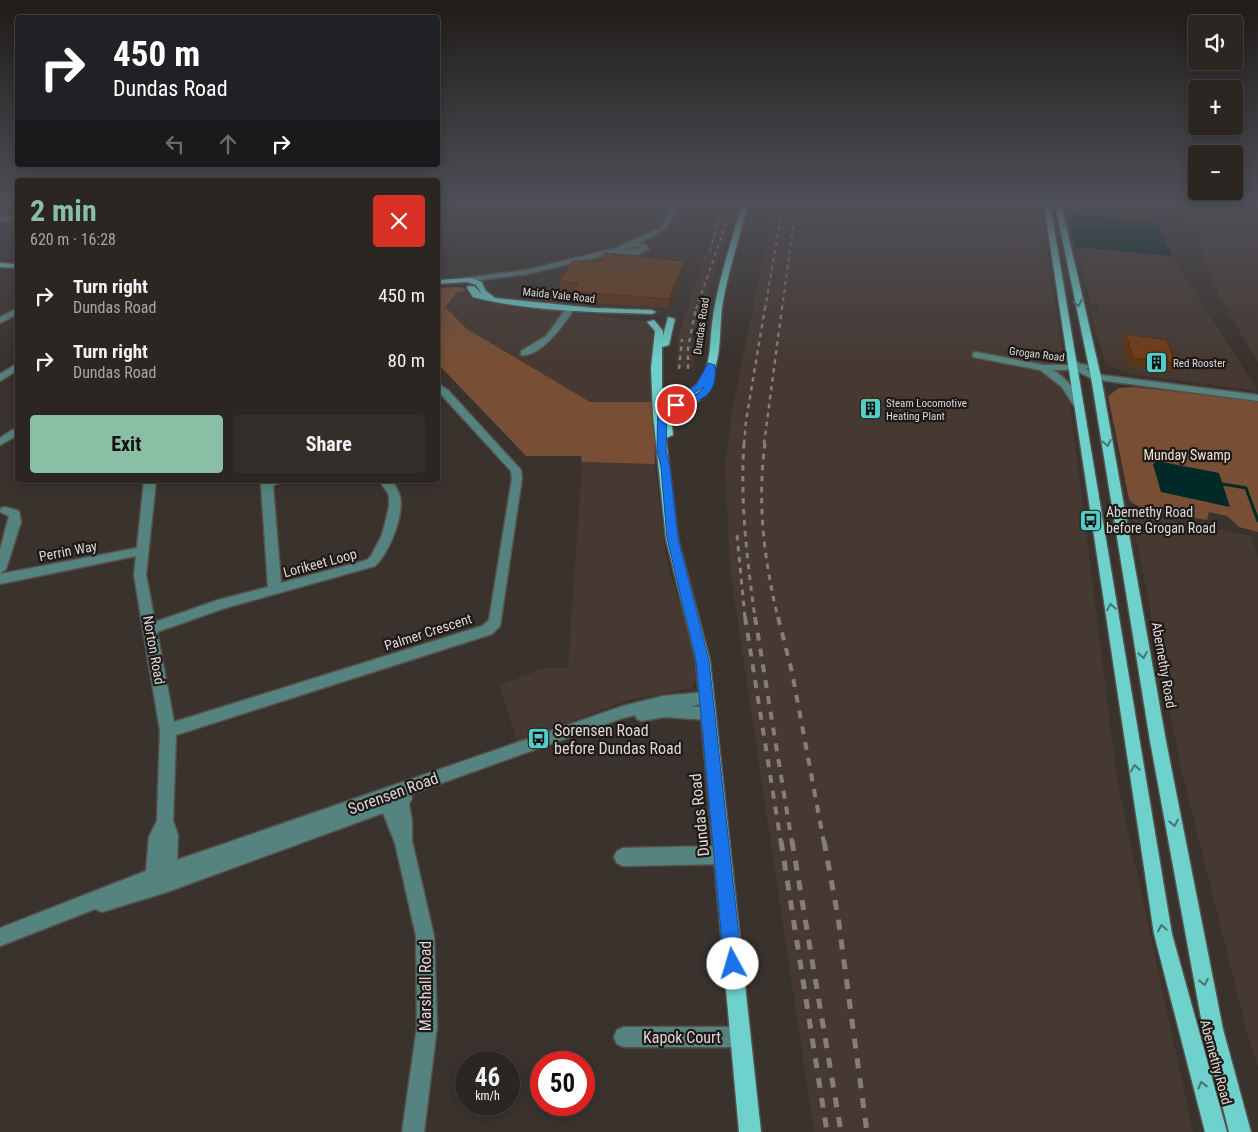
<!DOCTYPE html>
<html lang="en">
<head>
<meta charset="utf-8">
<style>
  :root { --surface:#2b2622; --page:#332e2a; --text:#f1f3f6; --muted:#a6a5a5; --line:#474340; --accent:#8abfa5 }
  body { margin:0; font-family:"Roboto Condensed",sans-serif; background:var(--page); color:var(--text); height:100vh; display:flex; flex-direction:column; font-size:19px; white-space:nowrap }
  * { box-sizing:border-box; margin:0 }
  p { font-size:16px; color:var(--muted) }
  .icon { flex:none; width:28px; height:28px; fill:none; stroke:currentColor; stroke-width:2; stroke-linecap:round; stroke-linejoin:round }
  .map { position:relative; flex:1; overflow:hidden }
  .side { position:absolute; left:15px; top:178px; width:425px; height:305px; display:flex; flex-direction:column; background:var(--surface); border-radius:5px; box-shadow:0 2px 12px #0003,0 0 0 1px var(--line) }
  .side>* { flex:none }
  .banner { position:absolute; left:15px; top:15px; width:425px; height:152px; border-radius:5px; box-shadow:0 2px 12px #0003,0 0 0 1px var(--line); background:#202124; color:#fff; overflow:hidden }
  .controls { position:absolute; left:1188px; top:15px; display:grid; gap:10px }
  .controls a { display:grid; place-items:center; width:55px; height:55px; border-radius:5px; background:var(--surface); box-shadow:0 2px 12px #0003,0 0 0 1px var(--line); font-size:25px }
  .speed { position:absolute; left:455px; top:1051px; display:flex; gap:10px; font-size:25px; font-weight:700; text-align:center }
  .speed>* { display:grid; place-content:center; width:65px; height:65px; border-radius:50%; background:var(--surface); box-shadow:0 2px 12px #0003,0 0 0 1px var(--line); line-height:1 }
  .speed small { font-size:12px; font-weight:400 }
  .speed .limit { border:8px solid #d22; background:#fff; color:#111 }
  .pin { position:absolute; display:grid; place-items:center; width:42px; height:42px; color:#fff; margin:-21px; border:2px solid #fff; border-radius:50%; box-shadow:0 1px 5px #0007 }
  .me { position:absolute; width:55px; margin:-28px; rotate:354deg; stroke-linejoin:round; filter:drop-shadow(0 0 4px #0008) }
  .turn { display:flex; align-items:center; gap:18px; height:105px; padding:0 15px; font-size:22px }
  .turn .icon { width:65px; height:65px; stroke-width:2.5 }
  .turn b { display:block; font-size:35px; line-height:42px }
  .lanes { display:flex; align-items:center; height:48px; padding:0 15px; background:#0003; justify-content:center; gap:25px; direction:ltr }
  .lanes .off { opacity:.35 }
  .round { display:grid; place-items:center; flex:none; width:52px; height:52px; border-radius:5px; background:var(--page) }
  .overview { display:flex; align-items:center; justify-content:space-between; height:85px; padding:0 15px }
  h1 { font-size:30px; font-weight:700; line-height:38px; color:var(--accent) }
  .primary-button { display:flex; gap:10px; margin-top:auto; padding:10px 15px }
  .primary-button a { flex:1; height:58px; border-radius:5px; background:var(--accent); color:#111; font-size:20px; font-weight:700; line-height:58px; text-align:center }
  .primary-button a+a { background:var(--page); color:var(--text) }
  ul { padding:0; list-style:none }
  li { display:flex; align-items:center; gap:15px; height:65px; padding:0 15px }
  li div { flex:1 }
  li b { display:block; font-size:19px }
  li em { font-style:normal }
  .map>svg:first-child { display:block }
</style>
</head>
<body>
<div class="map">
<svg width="1258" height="1132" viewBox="0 0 1258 1132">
  <rect width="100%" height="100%" fill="#39322d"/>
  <path fill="#463931" d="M721,204H737L692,338L694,368L677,367L678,337Z
    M774,204H1040L1067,381L1118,784L1193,1132H814L730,571L725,469L732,411Z
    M1064,204H1151L1156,223L1066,212Z
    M1184,204H1258V363L1219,296Z
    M1076,247L1172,256L1258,391L1130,374L1106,364L1093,326L1091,312L1099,313L1097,305L1091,303Z
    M466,291L473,298L483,300L645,322L652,330L654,402H590L467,329L445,307L457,292Z
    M582,462L655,464L666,559L689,632L697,678L692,688L628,700L517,742L499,686L543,668H568Z
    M1131,512L1251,536L1258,557V1067L1250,1045L1181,769Z"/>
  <path fill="#784f35" d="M461,287L466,291L457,292L445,307L467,329L590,402H654L655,464L582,462L581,456H526L438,364V288Z
    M1134,387L1258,401V532L1239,527L1227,516L1209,512L1207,520C1188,516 1140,514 1129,499L1108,396L1119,388Z"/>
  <path fill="#002927" d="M1066,212L1156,223L1172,256L1076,247Z
    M1157,461L1219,473L1230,507L1161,492L1153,464Z"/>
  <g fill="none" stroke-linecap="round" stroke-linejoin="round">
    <path stroke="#002927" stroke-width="3" d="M1223,484L1246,488L1258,521"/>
    <defs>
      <path id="minor" d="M664,204H671L677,209C667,231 660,233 639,243L644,244L649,249L639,254L619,255L616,253L527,274L464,282L460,280L464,278L527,270L616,248L660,228L671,210ZM632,246L641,248L622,251Z
        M18,215V219L0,222V218Z
        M568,306L575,308C565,323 541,358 521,355V351L546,336Z
        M18,308V314L0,323V317Z
        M976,352L1044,365H1070L1068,361L1072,358L1080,364L1087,365L1089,367L1086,369L1094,374L1258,395V401L1092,379L1075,370H1053C1068,379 1076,392 1084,407L1079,410L1076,409L1062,387L1040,370L973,357V353Z
        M18,363V370L0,381V374Z
        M438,384L448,390L521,470L522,478L500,626L492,634L176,735L173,821L178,835L177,860L623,706L663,696L706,692L711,694L713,698L711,702L691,706L713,708L716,713L713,718L708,720L665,717L642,721L637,719L635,715L623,718L411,794L412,798L409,804L412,822V841L434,936L437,1027L424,1132H402L417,1027L416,936L395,843L383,813L167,892L102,912L95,909L0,946V928L146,871L149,837L157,821L160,731L134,575L136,556L0,584V574L137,548L144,480H156L146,575L155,622L218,600L268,587L261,484L263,482L284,480L273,486L281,583L367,560L371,556L382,535L389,507V495L379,480H391C395,485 399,491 400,497C404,516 389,553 375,566L225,608L157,632L174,722L482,626L489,620L512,478L511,471L438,391Z
        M18,429V435L0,445V438L12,430Z
        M5,507L19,511L21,522L6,569L0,574V550L9,516L0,512L1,508Z
        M722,846L728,849L731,855L728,861L722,864L623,866L617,863L614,857L617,851L623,848Z
        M624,1027H741L748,1030L751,1037L748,1044L741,1047H624L617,1044L614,1037L617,1030Z"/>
      <path id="major" d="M742,204H748C740,236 729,269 723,301C718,328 724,361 707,384C699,396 682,400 669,397L670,409L692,398H698L700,400L671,416L673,435L666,438L678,539L710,661L761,1132H739L696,661L666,539L653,415L651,368L655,331L647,322L654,320L663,331V336L668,317L675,319L669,345L662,347V388C675,387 679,401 696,385C709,373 710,350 711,334C715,289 730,247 742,204Z
        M1044,204H1050L1172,934L1227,1132H1205L1154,934Z
        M1055,204H1061L1101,377L1166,741L1223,1029L1251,1132H1229L1203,1029L1150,741L1091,377Z
        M0,263L18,264V268L0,267Z
        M471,278L482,282L485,290L495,298L594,308L652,310L656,312L652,314C593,312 530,312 473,297L467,288L468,286H474L482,294L476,285L467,282L438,284V280Z"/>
    </defs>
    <use href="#minor" stroke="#57504b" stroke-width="3"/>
    <use href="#major" stroke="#57504b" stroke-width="3"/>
    <use href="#minor" fill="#55837f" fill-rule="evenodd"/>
    <use href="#major" fill="#6ed1cb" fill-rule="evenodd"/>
    <path stroke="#857f7b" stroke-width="2" stroke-dasharray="4 4" stroke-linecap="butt" d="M710,251L723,204
      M696,309L733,204
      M765,309L783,204
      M782,309L796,204"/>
    <path stroke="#857f7b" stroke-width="2.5" stroke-dasharray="4.5 4.5" stroke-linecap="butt" d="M679,369L682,339
      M688,369V348L696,308
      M744,444L746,421L765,308
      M764,444L782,308"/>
    <path stroke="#857f7b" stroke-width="3" stroke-dasharray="5.5 5.5" stroke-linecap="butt" d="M744,443C740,502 747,559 755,618
      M765,443C757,503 764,560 778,618
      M737,535L745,618"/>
    <path stroke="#857f7b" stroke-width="4" stroke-dasharray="8 8" stroke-linecap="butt" d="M745,617L781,843
      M755,617L792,843
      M778,617L792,672L824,843"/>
    <path stroke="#857f7b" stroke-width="5" stroke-dasharray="10 10" stroke-linecap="butt" d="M781,841L827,1132
      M792,841L841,1132
      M824,841L838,917L867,1132"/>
  </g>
  <path fill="#613414" d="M709,204H735L729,212H724Z
    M1074,204H1149L1150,208L1147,214L1074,206Z
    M684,261V270L669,308L579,302V300H575L574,292L560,291L559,281Z
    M1126,334L1175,363L1171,371L1129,365L1122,341Z
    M881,398L874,418L859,414L861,409Z"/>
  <path fill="#4f2b10" d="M730,204H735L729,212H724L725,205Z
    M684,261V270L669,308V299Z"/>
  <path fill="#713d17" stroke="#4f2b10" d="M1114,204H1149L1150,208Z
    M605,253L684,261L669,299L579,292L580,291L574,290L578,283L559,281L573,261H601Z
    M1126,334L1167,340L1175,363L1133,358Z
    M866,395L881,398L876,412L861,409Z"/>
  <defs><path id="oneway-chevron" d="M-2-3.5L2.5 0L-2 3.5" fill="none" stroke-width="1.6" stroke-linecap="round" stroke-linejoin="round" transform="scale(1.25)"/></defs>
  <g stroke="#467672">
    <use href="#oneway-chevron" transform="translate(1078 303) rotate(78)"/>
    <use href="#oneway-chevron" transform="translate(1107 443) rotate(80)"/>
    <use href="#oneway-chevron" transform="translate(1111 607) rotate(-99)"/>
    <use href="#oneway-chevron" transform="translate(1143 655) rotate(80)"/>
    <use href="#oneway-chevron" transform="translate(1135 768) rotate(-99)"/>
    <use href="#oneway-chevron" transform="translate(1174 823) rotate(79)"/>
    <use href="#oneway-chevron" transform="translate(1162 928) rotate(-100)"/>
    <use href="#oneway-chevron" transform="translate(1204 982) rotate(79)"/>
    <use href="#oneway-chevron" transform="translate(1202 1085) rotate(-104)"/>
  </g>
  <linearGradient id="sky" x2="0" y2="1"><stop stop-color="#1f1c19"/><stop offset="0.56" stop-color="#4e4f57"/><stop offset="1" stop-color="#4e4f57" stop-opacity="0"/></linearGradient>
  <rect width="1258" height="362" fill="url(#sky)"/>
  <path fill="#1a73e8" stroke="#114b97" d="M708,363L715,365C718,396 702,401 676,407L672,405C682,397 696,400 704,387L691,395L667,402L666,450L670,467L678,538L709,661L742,964L739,971L733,973L727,971L724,964L696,661L667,538L661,467L657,450L658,401L685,392L696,385Z"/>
  <defs>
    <symbol id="building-square" viewBox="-11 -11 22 22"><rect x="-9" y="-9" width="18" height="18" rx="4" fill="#54cdc7" stroke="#1e1a18"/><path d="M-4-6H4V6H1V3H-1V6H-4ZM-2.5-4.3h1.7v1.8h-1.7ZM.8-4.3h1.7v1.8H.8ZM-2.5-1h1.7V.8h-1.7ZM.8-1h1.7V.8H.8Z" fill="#111"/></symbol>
    <symbol id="bus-square" viewBox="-11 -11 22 22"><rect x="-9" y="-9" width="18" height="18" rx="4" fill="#54cdc7" stroke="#1e1a18"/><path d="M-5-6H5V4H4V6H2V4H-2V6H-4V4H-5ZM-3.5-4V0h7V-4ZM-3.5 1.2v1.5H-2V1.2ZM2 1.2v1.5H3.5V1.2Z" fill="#111"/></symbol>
  </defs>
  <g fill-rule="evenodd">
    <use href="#building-square" x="1144" y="350" width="25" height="25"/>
    <use href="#building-square" x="858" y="396" width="25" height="25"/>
    <use href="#bus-square" x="1078" y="508" width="25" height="25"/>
    <use href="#bus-square" x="526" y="726" width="25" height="25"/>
  </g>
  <g text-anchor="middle" stroke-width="4.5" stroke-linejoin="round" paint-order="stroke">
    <g font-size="11" fill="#ddd8d5" stroke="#1e1a18">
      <text transform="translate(559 295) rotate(6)" y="4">Maida Vale Road</text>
      <text transform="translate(701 326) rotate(-82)" y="4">Dundas Road</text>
      <text transform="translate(1037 354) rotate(7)" y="4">Grogan Road</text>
    </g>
    <g font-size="11" fill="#ddd8d5" stroke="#1e1a18" text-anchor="start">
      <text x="1173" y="367">Red Rooster</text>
      <text x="886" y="407">Steam Locomotive<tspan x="886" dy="13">Heating Plant</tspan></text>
    </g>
    <g font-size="14" fill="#f4e0d4" stroke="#1e1a18">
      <text x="1187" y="460">Munday Swamp</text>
    </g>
    <g font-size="14" fill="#ddd8d5" stroke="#1e1a18" text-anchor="start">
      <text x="1106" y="517">Abernethy Road<tspan x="1106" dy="16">before Grogan Road</tspan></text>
    </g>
    <g font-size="14" fill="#ddd8d5" stroke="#1e1a18">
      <text transform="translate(68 551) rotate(-11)" y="5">Perrin Way</text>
      <text transform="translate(320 563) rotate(-15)" y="5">Lorikeet Loop</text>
      <text transform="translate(428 632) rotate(-18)" y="5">Palmer Crescent</text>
      <text transform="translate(154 650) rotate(80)" y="5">Norton Road</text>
      <text transform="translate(1164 665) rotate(80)" y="5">Abernethy Road</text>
      <text transform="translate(1216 1062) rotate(75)" y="5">Abernethy Road</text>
    </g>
    <g font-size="16" fill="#ddd8d5" stroke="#1e1a18" text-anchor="start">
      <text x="554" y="736">Sorensen Road<tspan x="554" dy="18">before Dundas Road</tspan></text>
    </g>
    <g font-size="16" fill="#ddd8d5" stroke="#1e1a18">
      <text transform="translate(393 793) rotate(-20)" y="6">Sorensen Road</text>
      <text transform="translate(699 815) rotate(-96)" y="6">Dundas Road</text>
      <text transform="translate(425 986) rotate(-90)" y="6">Marshall Road</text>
      <text x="682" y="1043">Kapok Court</text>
    </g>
  </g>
</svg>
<div class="controls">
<a><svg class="icon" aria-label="sound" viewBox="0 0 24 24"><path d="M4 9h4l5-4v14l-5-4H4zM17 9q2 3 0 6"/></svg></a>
<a>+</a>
<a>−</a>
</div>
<div class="speed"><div>46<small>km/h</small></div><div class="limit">50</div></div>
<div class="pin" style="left:676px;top:405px;background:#d93025"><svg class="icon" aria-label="arrive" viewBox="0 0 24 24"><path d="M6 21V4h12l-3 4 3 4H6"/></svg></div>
<svg class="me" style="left:733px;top:964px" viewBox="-20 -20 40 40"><circle r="19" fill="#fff"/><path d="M0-13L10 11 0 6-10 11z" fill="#1a73e8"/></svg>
<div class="banner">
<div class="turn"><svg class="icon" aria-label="right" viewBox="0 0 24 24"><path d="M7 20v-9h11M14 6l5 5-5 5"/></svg><div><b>450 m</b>Dundas Road</div></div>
<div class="lanes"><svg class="icon off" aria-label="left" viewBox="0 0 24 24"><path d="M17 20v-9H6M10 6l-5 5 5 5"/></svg><svg class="icon off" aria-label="ahead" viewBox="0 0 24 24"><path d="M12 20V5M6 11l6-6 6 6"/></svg><svg class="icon" aria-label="right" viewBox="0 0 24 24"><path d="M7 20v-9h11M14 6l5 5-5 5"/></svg></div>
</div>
<section class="side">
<div class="overview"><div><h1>2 min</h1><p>620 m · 16:28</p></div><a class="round" style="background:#d93025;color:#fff"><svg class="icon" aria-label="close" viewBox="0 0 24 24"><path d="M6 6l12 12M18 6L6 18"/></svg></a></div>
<ul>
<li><svg class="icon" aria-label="right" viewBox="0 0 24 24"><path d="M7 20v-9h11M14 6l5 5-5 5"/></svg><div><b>Turn right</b><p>Dundas Road</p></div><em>450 m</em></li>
<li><svg class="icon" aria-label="right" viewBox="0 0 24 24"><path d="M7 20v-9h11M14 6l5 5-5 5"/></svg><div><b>Turn right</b><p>Dundas Road</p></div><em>80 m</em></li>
</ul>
<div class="primary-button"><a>Exit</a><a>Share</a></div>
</section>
</div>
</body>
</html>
